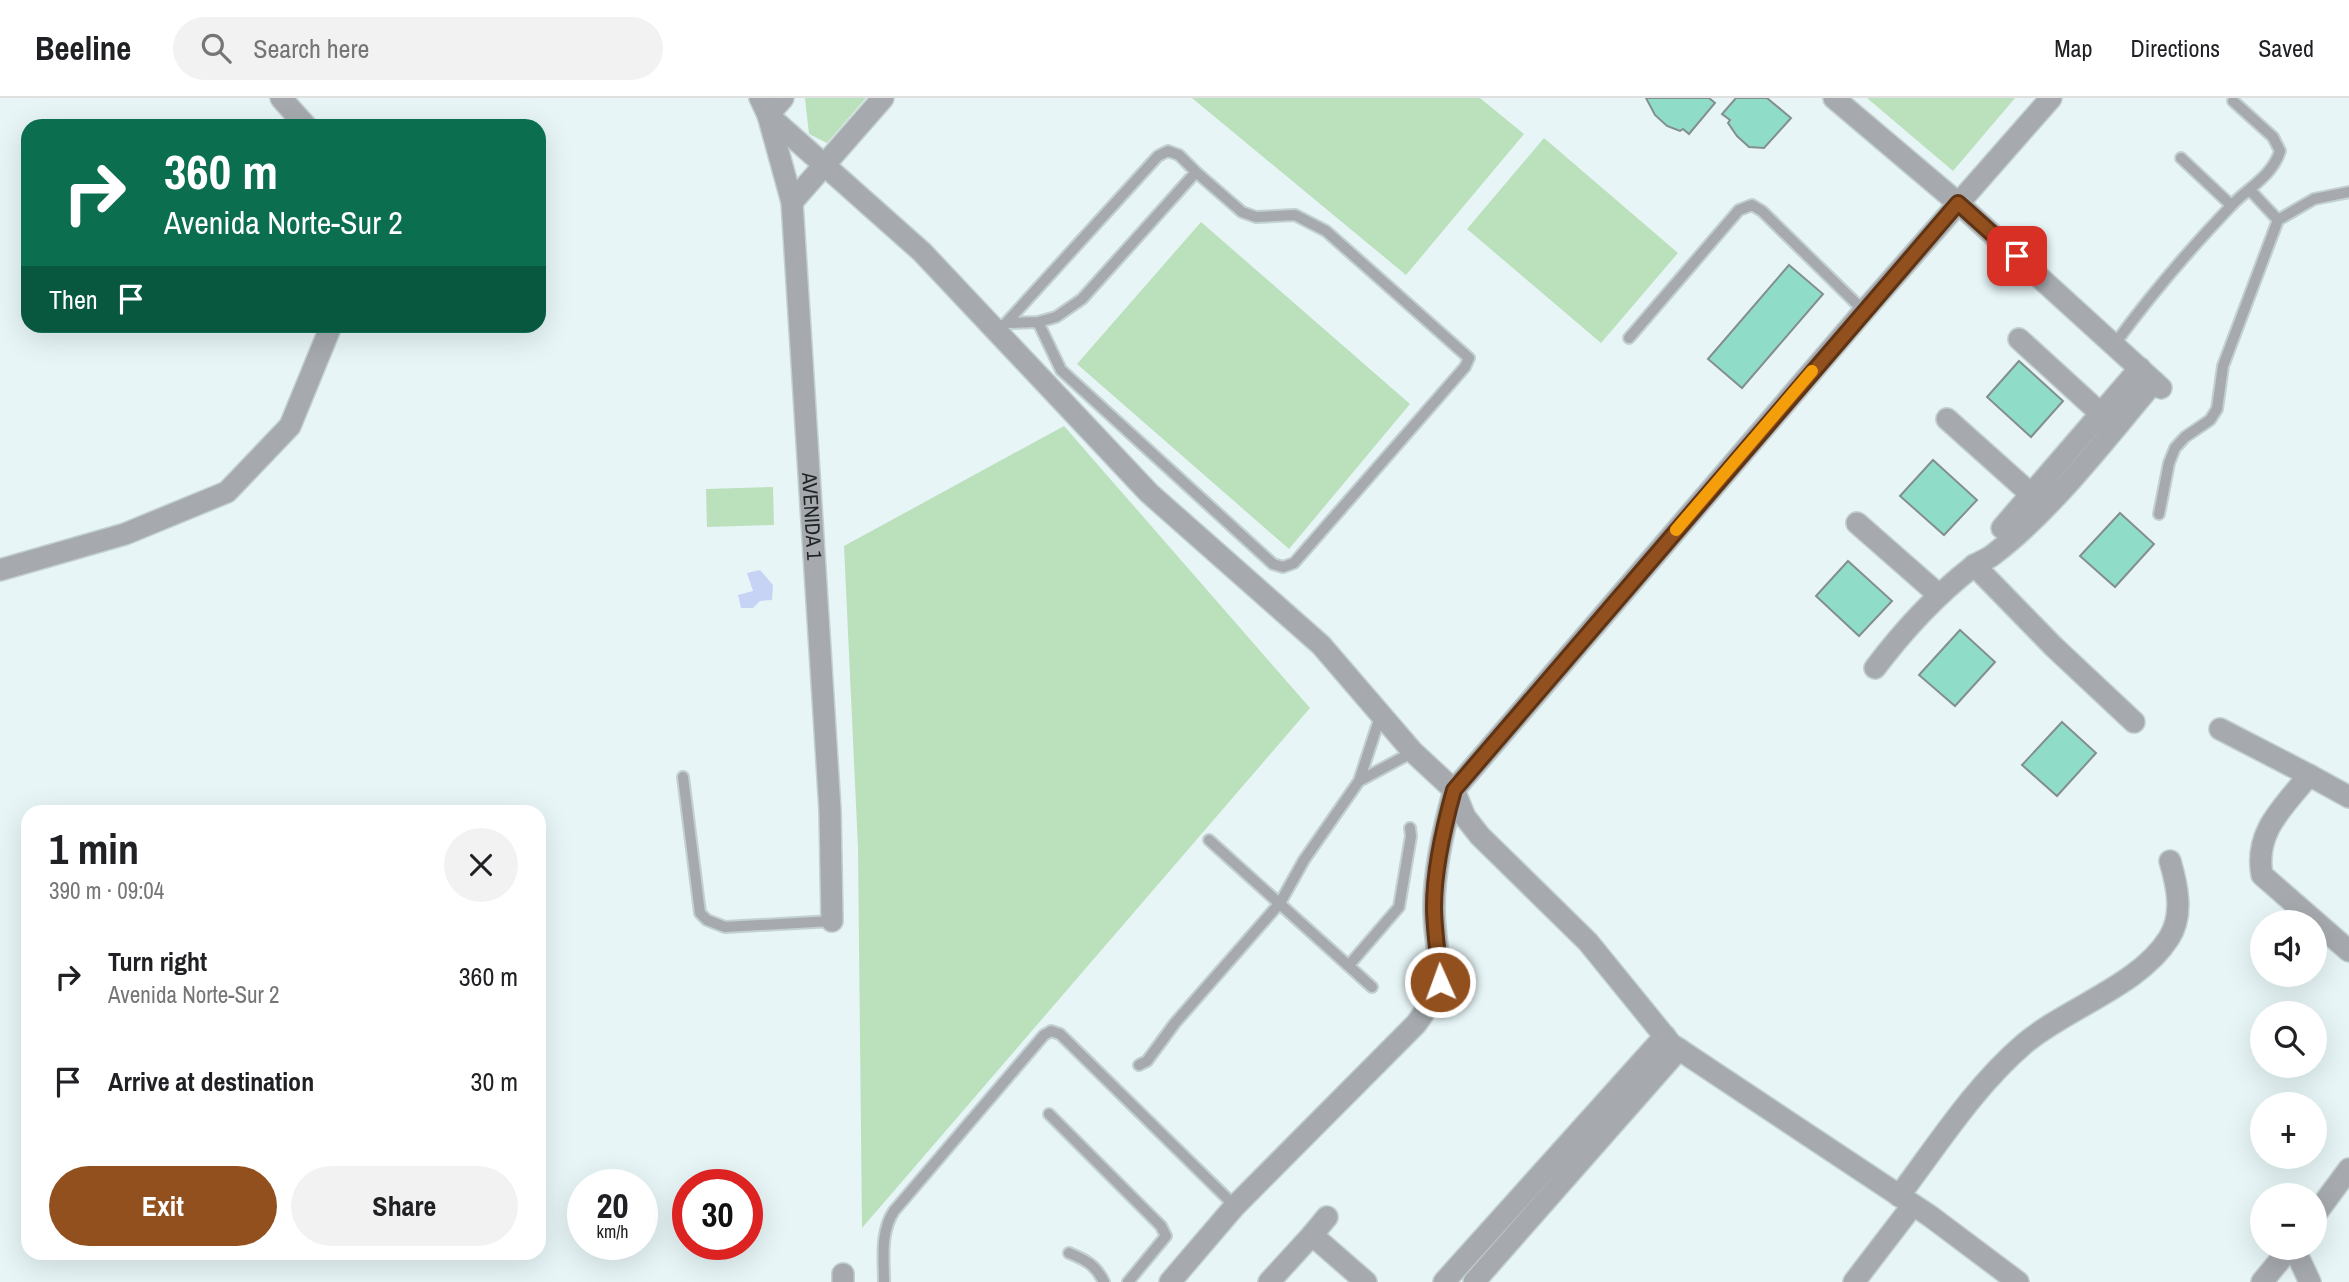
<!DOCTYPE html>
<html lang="en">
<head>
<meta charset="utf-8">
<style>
  :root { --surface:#fff; --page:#f2f2f2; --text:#202124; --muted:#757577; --line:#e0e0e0; --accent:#92501f }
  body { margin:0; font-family:"Archivo Narrow",sans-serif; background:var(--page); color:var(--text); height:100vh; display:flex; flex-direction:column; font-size:26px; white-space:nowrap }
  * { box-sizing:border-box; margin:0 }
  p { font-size:23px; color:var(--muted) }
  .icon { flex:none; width:38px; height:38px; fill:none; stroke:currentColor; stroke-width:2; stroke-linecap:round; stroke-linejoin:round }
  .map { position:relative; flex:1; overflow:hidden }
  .panel { position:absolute; left:21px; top:707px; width:525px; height:455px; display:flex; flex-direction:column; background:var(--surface); border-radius:21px; box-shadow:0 7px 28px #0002 }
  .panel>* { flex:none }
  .banner { position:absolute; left:21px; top:21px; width:525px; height:214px; border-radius:21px; box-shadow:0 7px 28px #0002; background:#0b6e4f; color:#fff; overflow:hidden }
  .buttons { position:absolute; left:2250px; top:812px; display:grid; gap:14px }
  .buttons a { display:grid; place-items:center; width:77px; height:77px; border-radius:50%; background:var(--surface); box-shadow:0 7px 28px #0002; font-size:35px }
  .speed { position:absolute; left:567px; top:1071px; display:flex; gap:14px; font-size:35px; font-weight:700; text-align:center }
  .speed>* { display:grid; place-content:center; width:91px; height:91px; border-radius:50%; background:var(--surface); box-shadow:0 7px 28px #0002; line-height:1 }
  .speed small { font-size:18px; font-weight:400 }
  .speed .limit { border:10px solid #d22; background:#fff; color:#111 }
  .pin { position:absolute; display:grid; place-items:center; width:60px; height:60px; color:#fff; margin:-30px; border-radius:14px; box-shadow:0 4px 10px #0006 }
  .me { position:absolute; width:77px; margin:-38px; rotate:358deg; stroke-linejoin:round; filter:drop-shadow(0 0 5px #0008) }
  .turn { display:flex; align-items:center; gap:24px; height:147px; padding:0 28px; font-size:32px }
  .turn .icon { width:91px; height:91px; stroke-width:2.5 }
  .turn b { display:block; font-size:49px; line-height:60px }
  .then { display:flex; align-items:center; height:66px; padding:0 28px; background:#0003; gap:14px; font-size:26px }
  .round { display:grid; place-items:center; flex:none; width:74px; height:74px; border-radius:37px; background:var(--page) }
  .headline { display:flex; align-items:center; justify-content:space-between; height:119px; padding:0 28px }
  h1 { font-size:42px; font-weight:700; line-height:52px }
  .action { display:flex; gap:14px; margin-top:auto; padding:14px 28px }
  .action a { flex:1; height:80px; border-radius:42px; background:var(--accent); color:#fff; font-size:28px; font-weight:700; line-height:80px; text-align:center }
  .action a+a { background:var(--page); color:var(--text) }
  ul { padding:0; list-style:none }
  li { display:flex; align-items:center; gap:21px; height:105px; padding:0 28px }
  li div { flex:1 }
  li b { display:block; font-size:26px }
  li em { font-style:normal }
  header { display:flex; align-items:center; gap:42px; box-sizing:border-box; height:98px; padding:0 35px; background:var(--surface); border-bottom:2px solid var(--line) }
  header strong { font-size:33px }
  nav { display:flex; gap:38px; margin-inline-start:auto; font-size:24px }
  .search { width:490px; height:63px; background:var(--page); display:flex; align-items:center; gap:18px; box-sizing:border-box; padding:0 24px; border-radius:38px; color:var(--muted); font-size:26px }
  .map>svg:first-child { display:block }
</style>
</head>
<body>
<header>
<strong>Beeline</strong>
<div class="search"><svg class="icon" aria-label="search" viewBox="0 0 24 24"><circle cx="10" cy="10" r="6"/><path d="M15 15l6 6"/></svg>Search here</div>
<nav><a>Map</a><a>Directions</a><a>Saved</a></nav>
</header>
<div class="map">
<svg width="2349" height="1184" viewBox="0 0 2349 1184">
  <rect width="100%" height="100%" fill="#e7f5f7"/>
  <path fill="#bbe0bc" d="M866,0L827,45L809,36L805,0Z
    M1192,0H1480L1524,36L1406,177Z
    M1867,0H2015L1953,73Z
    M1544,40L1678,155L1601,245L1467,131Z
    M1201,124L1410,306L1289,451L1077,266Z
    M1064,328L1310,610L862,1130L858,750L844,448Z
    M773,389L774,427L707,429L706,391Z"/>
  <path fill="#c6d3f5" d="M760,472L773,487L772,502L760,503L753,510H741L738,497L753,493L747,475Z"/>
  <path fill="#8fddc9" stroke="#838f8c" stroke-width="2" d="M1646,0H1709L1715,5L1689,36L1683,31L1680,33L1667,28L1655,17Z
    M1736,0H1767L1791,20L1764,50L1749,49L1737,38L1728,25L1730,22L1722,16Z
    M1789,167L1823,196L1742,290L1708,261Z
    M2019,263L2063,303L2031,339L1987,299Z
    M1933,362L1977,402L1944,437L1900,398Z
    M2120,415L2154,446L2115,489L2080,458Z
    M1848,463L1892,503L1859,538L1816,498Z
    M1960,532L1995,564L1955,608L1919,577Z
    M2062,624L2096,655L2057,698L2022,667Z"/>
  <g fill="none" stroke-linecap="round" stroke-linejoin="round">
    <defs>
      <path id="service" d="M2181,60L2231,107
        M2278,122L2314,101L2349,94
        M1006,225L1158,58L1168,53L1179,57L1196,74
        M996,234L1006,225L1038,224L1056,219L1082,201L1196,74L1242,114L1256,119L1295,117L1326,133L1469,260L1465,269L1294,465L1283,469L1273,466L1061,272L1038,224
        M1629,240L1739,112L1752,107L1762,113L1864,213
        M2114,247C2149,199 2189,152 2230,109C2247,90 2272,79 2280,53L2273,39L2233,3
        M2159,416L2169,365L2175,350L2185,339L2210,322L2217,311L2223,268L2278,122L2250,92
        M683,679L700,815L707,822L725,829L832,823
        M1359,683L1413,654
        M1209,742L1372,889
        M1350,866L1399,809L1411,738L1410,730
        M1139,967L1147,963L1175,925L1280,805L1304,762L1359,683L1381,616
        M1049,1016L1161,1128L1166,1138L1128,1184
        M1069,1155C1086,1162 1096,1167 1104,1184
        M884,1184C884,1160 880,1134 894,1113L1044,937L1051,933L1060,936L1235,1108"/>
      <g id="minor">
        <path d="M281,0L306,28"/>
        <path id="s1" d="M760,0L768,17L792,104L830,712L832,823"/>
        <path d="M1834,0L1958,105L2161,290"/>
        <path d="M768,17L922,154L1149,395L1321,547L1413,654L1454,692L1465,719L1480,738L1588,844L1671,946L1930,1118L2018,1184"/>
        <path d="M768,17L783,0"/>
        <path d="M792,104L883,0"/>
        <path d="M2019,241L2111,325"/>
        <path d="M1947,321L2043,407"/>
        <path d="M1857,425L1939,497"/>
        <path d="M2002,430L2140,270"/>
        <path d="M1974,467L2054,549L2134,624"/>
        <path d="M0,472L125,436L227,394L290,328L331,228"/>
        <path d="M1875,570C1903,533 1934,499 1971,470C1978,464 1987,462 1994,456C2052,412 2107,339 2154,284"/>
        <path d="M2220,631L2309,677C2284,709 2254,733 2262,777L2349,853"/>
        <path d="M2309,677L2349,699"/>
        <path d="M1899,1098C1938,1046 1975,988 2024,946C2066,910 2139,888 2169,840C2184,817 2177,787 2170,763"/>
        <path d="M2315,1117L2349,1071"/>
        <path d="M1312,1137L1327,1119"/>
        <path d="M2294,1150L2310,1184"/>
        <path d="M843,1184V1176"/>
        <path d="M1170,1184L1235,1108L1416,926C1453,877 1434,862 1434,809C1434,770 1444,728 1454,692L1864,213L2051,0"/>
        <path d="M1269,1184L1312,1137L1366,1184"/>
        <path d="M1444,1184L1665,938"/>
        <path d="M1474,1184L1679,951"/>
        <path d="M1854,1184L1913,1107"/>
        <path d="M2262,1184L2290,1150"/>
      </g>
    </defs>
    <use href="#service" stroke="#c3d0d1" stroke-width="14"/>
    <use href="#minor" stroke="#c3d0d1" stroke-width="24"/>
    <use href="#service" stroke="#a6aaae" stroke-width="10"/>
    <use href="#minor" stroke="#a6aaae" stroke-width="21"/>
  </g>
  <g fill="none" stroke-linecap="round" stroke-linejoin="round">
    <defs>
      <path id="route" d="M1440,884C1439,859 1434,833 1434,809C1434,770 1444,728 1454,692L1958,105L2017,158"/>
    </defs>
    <use href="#route" stroke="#5f3414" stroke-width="18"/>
    <use href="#route" stroke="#92501f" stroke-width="12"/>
    <path stroke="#f59e0b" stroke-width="12" d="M1676,432L1812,273"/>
  </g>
  <g text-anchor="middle" stroke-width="5" stroke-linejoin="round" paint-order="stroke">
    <g font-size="21" fill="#202526" stroke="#fff">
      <text dy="7" stroke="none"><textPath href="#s1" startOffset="424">AVENIDA 1</textPath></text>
    </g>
  </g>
</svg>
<div class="buttons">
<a><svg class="icon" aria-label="sound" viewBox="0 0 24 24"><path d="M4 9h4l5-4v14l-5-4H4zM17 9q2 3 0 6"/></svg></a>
<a><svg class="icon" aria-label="search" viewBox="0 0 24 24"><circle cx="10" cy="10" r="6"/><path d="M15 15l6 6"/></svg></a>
<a>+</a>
<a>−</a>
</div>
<div class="speed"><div>20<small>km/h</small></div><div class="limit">30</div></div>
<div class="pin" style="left:2017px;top:158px;background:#d93025"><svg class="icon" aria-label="arrive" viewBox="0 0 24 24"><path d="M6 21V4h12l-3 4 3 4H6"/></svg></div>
<svg class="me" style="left:1440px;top:884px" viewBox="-20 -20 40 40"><circle r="17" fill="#92501f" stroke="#fff" stroke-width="3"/><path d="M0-11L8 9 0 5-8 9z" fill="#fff"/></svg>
<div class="banner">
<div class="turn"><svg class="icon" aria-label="right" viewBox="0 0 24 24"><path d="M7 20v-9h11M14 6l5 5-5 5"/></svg><div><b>360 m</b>Avenida Norte-Sur 2</div></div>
<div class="then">Then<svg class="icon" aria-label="arrive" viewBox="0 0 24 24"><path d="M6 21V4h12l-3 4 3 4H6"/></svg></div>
</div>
<section class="panel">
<div class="headline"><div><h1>1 min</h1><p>390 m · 09:04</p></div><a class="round"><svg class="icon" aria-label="close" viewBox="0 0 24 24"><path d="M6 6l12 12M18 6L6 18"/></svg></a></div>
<ul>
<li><svg class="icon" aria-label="right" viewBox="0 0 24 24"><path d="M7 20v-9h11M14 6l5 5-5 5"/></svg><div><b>Turn right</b><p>Avenida Norte-Sur 2</p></div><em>360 m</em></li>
<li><svg class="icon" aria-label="arrive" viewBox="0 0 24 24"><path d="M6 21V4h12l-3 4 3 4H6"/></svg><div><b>Arrive at destination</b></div><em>30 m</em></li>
</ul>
<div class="action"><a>Exit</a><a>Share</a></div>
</section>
</div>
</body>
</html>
